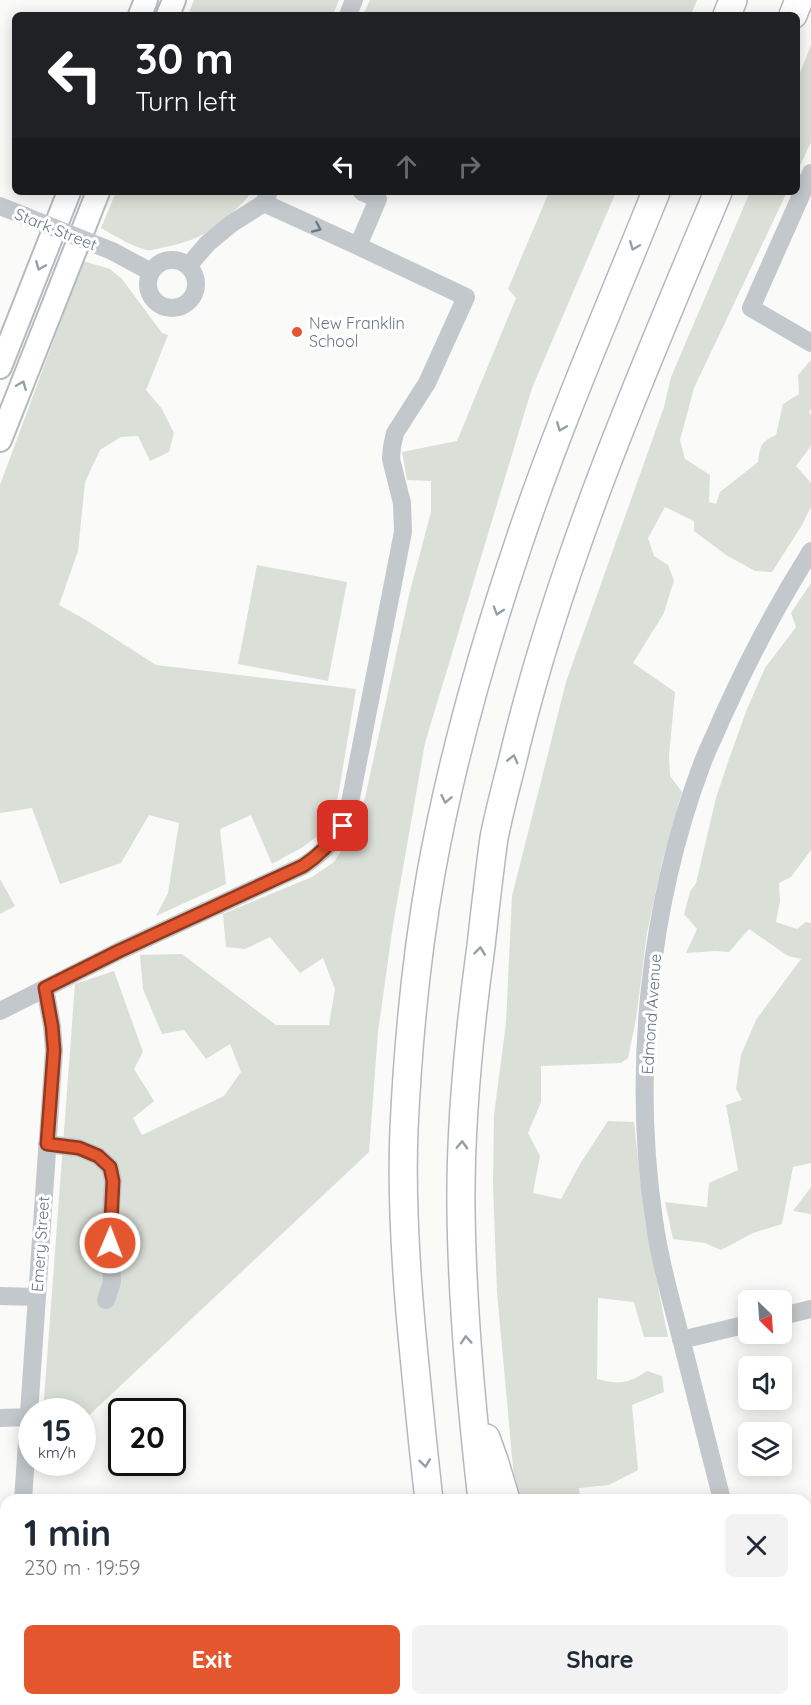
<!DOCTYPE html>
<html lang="en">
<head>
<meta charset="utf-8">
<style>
  :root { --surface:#fff; --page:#f2f2f3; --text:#1f2937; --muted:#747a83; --accent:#e4572e }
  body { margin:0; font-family:Quicksand,sans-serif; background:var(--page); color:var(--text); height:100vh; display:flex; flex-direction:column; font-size:22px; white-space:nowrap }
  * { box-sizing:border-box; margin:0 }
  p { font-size:20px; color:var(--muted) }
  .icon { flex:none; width:33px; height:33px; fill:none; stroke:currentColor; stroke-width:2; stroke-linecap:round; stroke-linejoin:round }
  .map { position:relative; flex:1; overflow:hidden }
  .drawer { position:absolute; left:0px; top:1494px; width:812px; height:212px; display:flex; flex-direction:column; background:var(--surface); border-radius:18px 18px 0 0; box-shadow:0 3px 15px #0003 }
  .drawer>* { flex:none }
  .top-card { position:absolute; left:12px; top:12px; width:788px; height:183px; border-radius:9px; box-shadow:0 3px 15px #0003; background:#202124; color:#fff; overflow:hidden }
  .needle { width:39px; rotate:155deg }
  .tools { position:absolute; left:738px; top:1290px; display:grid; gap:12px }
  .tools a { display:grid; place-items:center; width:54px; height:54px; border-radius:9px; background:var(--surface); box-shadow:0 3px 15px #0003; font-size:30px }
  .speed { position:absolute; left:18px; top:1398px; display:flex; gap:12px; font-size:30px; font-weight:700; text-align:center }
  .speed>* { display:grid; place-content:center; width:78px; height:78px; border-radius:50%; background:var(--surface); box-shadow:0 3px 15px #0003; line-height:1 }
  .speed small { font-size:15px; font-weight:400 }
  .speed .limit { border:3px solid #111; border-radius:9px; background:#fff; color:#111 }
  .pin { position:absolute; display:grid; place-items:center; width:51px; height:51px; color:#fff; margin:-26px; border-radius:12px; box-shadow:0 3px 9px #0006 }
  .me { position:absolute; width:66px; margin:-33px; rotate:1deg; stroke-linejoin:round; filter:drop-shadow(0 0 4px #0008) }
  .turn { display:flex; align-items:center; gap:21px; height:126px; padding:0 24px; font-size:27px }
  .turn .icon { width:78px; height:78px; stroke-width:2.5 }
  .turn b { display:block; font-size:42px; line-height:51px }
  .lanes { display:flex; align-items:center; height:57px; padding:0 24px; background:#0003; justify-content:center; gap:30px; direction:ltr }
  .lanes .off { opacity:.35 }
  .round { display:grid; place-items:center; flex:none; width:63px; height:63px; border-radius:9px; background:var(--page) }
  .overview { display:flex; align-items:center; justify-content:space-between; height:102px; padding:0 24px }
  h1 { font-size:36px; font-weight:700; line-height:45px }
  .button { display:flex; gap:12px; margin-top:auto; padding:12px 24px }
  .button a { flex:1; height:69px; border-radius:9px; background:var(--accent); color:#fff; font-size:24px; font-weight:700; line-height:69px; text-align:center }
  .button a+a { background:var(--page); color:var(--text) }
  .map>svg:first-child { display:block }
</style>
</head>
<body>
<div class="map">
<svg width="811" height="1705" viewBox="0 0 811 1705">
  <rect width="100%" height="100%" fill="#fafaf8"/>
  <path fill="#dadfd7" d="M194,0H339L333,15H188Z
    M370,0H697L691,15H363Z
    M811,45V142L797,172V81Z
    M116,192H252C225,223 206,239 165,247C159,248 152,251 147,250C131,246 115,236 101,228Z
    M549,192H616L532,388L425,743L393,925L378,1032L369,1152L83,1421L82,1412H43L75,984L114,971L143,1052L134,1069L154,1101L133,1118L142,1135L224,1096L241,1072L230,1044L206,1059L184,1030L162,1034L143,989L140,955L182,954L276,1025H329L335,989L323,958L300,973L270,937L245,949L226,947L223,914L312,877L334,862L351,836L365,798L409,595L431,512V481L407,480L402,452L457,441L516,298L508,289Z
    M750,192H787L694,388L680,440L685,459L710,475L709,502L716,504L720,492L758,462C760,445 761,442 776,435L783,404L799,394L798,375L811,360V408L809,413L811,415V446L796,466L811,483V507L802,525L772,572L755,571L726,555L694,531V521L665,507L648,538L654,556L668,565L674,580L664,613L633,663L675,692L669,756L670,776L682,792L662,862L647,933L636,1019L628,1058L621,1063L541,1066V1102L528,1133L540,1156L533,1193L561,1199L580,1164L608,1121L634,1122L645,1223L668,1337H644L634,1302L598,1298L597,1379C619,1385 628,1384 647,1371L662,1376L664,1392L632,1405L638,1470L609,1485L579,1488L580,1500H516L497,1292L493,1184L494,1115L506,1023L512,896L566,682L664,407L671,377Z
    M83,261L110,269L122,279L162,333L168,335L146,390L162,409L174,433L169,452L150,461L138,436L121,437L100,450L85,482L78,551L59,605L86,620L156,665L356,689L338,797L323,832L303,847L272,864L251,815L220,829L226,884L156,916L168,893L179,823L149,815L121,863L60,884L32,808L0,813V485Z
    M257,565L347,582L328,681L238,664Z
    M811,583V850L791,877L779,883L780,901L776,922L797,929L806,922L811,923V1163L793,1167L782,1224L753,1233L721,1250L705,1243L673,1239L665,1202L707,1207L709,1183L738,1170L726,1105L742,1100L736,1089L741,1055L756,1020L801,959L788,956L749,929L729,952L715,951L686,953L697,929L684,914L690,892L696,883L716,798L729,759L747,709L765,668L796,627L791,613Z
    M0,879L15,906L0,914Z
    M811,1187V1214L793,1211Z
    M806,1555L811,1556V1705H549L548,1700H806Z"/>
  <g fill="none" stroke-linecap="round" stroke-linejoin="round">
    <defs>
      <path id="major" d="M140,15L146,0
        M168,15L174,0
        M0,367L69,192
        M0,440L98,192"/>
      <path id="highway" d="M727,15L733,0
        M793,15L799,0
        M486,1438L494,1460L506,1500
        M429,1500C423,1448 418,1397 413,1345C406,1273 401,1201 404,1129C408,1043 416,957 431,873C451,762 482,652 518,545C558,425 609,309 656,192
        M482,1500C471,1403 462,1307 461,1209C460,1121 469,1033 481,946C485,910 489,874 494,838C500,807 509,776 516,746C563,554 642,373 718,192
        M458,1700L459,1705
        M510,1700L511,1705
        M540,1700L541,1705"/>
    </defs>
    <use href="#major" stroke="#b5babe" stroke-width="26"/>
    <use href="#highway" stroke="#b4b9bd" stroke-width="30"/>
    <path stroke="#c3c8cc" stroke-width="18" d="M348,15L354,0
      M811,173L751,308L811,343
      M264,203L358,246L378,199L362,192
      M0,206L25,216
      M112,251L151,272
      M148 284a24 24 0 1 1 48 0a24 24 0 1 1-48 0Z
      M189,265L208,243L231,224L264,203L268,194
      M0,1011L119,951L303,866C324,853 339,836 348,813L403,532L402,503L391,459L392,447L395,433L427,383L466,297L358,246
      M47,1144L79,1148L98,1156L110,1167L113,1181L110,1225L112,1282L106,1300
      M0,1296L37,1297
      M782,1316L811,1309
      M681,1340L748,1324
      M0,1418L29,1417
      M23,1500L54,1050L52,1026L45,988
      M722,1500C709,1449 696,1397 683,1346C672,1304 660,1262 654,1220C632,1071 649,905 702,764C708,748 716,733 722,718C748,660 777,605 811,551
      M806,1530L811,1529
      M0,1560H6
      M193,1700L195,1705
      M11,1703L49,1700
      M237,1705L253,1700"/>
    <use href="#major" stroke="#fff" stroke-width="22"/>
    <use href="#highway" stroke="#fff" stroke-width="27"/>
    <path stroke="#c3c8cc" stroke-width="18" d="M25,216L112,251"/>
  </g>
  <defs><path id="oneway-chevron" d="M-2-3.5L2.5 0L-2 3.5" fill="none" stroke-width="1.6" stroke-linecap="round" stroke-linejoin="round" transform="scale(1.5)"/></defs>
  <use stroke="#6a7a87" href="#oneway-chevron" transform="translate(317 228) rotate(24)"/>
  <g stroke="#939fa8">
    <use href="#oneway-chevron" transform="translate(634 246) rotate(112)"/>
    <use href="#oneway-chevron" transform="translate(40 266) rotate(112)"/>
    <use href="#oneway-chevron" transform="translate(22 385) rotate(-68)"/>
    <use href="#oneway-chevron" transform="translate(561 427) rotate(112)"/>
    <use href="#oneway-chevron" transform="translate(498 611) rotate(107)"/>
    <use href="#oneway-chevron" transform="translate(513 759) rotate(-76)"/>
    <use href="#oneway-chevron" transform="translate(446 799) rotate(102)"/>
    <use href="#oneway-chevron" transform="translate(480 951) rotate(-83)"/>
    <use href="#oneway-chevron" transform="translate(462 1145) rotate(-88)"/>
    <use href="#oneway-chevron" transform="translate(466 1340) rotate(-94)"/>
    <use href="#oneway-chevron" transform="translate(425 1463) rotate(83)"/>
  </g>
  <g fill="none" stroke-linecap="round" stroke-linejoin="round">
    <defs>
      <path id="route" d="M110,1243L113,1181L110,1167L98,1156L79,1148L47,1144L54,1050L52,1026L45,988L119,951L303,866C320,855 331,843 343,826"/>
    </defs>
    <use href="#route" stroke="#94391e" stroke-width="15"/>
    <use href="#route" stroke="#e4572e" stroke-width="10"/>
  </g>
  <circle fill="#e4572e" stroke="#fff" stroke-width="2" cx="297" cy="332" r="6"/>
  <g text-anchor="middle" stroke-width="6" stroke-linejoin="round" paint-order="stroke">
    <g font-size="16" fill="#657683" stroke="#fff">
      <text transform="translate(56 229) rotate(22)" y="6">Stark Street</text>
      <text transform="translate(651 1014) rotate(-86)" y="6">Edmond Avenue</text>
      <text transform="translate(40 1244) rotate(-86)" y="6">Emery Street</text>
    </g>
    <g font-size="16" fill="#657683" stroke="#fff" text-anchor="start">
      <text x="309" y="329">New Franklin<tspan x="309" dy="18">School</tspan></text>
    </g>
  </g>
</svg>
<div class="tools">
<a><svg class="needle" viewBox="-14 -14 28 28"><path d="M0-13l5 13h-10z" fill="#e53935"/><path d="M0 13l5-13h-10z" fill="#747a83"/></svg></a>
<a><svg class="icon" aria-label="sound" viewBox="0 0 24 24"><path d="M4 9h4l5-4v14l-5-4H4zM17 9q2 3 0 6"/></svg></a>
<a><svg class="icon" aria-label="layers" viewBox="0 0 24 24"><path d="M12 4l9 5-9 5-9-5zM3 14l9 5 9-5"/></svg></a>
</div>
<div class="speed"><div>15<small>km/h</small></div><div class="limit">20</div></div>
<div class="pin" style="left:343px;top:826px;background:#d93025"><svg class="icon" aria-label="arrive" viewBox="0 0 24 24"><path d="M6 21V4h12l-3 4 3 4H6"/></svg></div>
<svg class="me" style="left:110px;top:1243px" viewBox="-20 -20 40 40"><circle r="17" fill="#e4572e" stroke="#fff" stroke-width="3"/><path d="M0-11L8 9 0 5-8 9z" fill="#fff"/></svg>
<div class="top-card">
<div class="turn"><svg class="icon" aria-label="left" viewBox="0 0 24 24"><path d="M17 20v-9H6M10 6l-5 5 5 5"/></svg><div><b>30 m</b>Turn left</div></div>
<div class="lanes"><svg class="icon" aria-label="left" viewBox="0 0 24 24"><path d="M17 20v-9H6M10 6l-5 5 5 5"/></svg><svg class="icon off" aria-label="ahead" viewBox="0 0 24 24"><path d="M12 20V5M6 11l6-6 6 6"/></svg><svg class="icon off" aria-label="right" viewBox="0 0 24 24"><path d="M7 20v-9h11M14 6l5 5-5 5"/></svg></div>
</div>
<section class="drawer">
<div class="overview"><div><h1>1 min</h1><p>230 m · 19:59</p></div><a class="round"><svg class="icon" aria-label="close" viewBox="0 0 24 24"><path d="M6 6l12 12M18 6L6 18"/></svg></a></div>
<div class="button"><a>Exit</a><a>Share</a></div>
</section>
</div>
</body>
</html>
